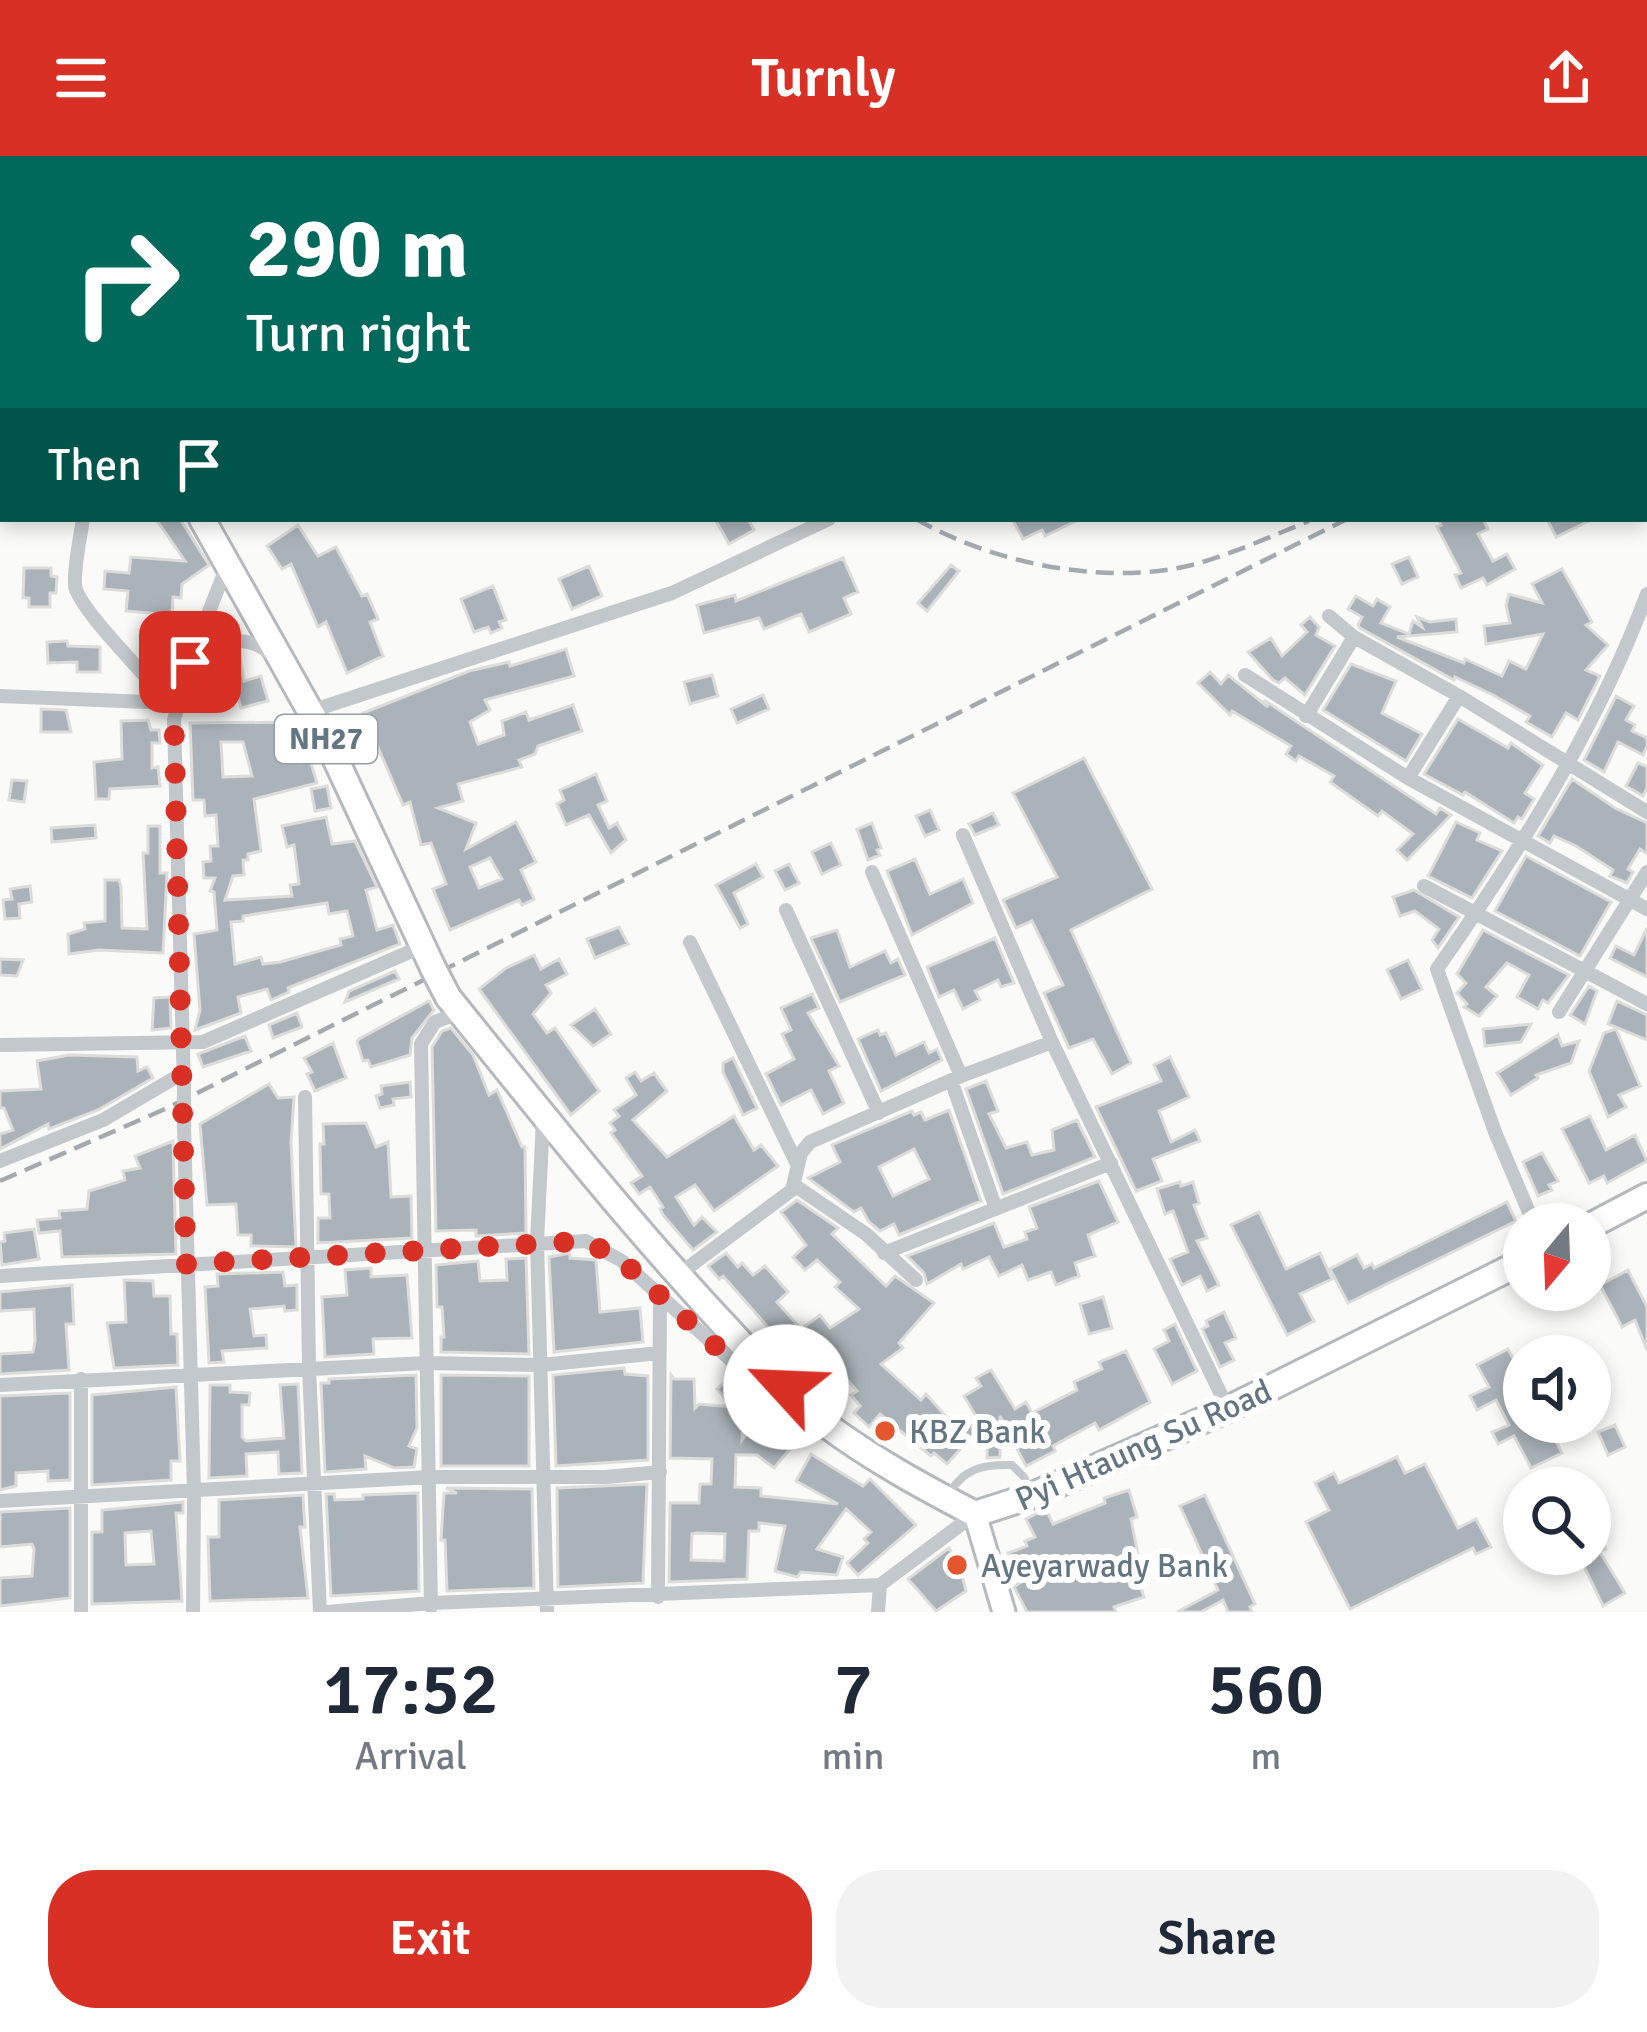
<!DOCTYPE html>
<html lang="en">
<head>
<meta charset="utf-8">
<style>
  :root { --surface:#fff; --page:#f2f2f3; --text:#1f2937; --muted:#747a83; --accent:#d93025 }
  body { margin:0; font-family:Signika,sans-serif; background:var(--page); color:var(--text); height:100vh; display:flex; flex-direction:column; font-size:45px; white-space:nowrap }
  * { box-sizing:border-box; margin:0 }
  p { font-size:39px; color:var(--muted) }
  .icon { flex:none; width:66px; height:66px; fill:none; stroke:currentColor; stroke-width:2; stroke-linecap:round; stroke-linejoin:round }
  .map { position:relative; height:1456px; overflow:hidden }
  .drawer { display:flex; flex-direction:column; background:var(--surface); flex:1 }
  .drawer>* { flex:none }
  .guide { position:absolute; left:0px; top:0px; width:1647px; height:366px; box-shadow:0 6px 18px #0003; background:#00695c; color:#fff; overflow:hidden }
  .needle { width:78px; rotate:199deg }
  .buttons { position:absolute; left:1503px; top:1047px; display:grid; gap:24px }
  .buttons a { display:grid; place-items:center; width:108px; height:108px; border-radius:50%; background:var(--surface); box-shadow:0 6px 18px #0003; font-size:60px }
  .pin { position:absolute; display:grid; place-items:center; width:102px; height:102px; color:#fff; margin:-51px; border-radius:24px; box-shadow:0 6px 18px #0006 }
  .me { position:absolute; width:132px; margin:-66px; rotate:295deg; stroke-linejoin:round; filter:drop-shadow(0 0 9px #0008) }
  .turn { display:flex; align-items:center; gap:42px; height:252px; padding:0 48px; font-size:54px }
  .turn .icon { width:156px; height:156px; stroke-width:2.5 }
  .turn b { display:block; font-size:84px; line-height:102px }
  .then { display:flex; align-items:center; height:114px; padding:0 48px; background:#0003; gap:24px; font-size:45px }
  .eta { display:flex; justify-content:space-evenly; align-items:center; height:204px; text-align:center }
  .eta b { font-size:72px; font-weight:600; line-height:84px }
  .action { display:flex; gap:24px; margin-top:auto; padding:24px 48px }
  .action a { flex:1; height:138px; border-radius:48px; background:var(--accent); color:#fff; font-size:48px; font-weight:600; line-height:138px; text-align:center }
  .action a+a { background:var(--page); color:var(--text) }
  header { display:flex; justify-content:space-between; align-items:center; height:156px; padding:0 48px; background:var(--accent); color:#fff; font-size:54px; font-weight:600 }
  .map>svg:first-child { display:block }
</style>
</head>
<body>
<header><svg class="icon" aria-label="menu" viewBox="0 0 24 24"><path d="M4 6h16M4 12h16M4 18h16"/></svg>Turnly<svg class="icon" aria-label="share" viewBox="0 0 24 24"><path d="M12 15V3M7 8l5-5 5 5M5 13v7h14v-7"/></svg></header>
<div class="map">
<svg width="1647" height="1456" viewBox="0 0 1647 1456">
  <rect width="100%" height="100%" fill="#fafaf8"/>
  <path fill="#aab3b9" stroke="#dcdcda" stroke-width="3" fill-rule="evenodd" d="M156,363H180L209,409L182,428L181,442L173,441L172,459L126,455L128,435L104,433L105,415L129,417L131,401L185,405Z
    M715,363H748L754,374L729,388Z
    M1012,363H1080L1045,380L1042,374L1023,383Z
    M1438,363H1483L1488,373L1478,378L1493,405L1507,398L1515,413L1487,429L1483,422L1461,432L1455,419L1461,417L1437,371L1441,369Z
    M1547,363H1593L1556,381Z
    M298,369L318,400L336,391L362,440L367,438L378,463L370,466L383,500L347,517L326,466L318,471L291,408L282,413L267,390Z
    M1409,401L1418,421L1402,428L1392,408Z
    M843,402L858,436L844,442L851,458L809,476L801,458L764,473L759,462L704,477L697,449L735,439L736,445Z
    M951,409L959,415L927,455L918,447Z
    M589,410L602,440L572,453L559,423Z
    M24,412H51V420L57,421L56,437H50V451H29V442H23Z
    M1562,413L1592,466L1586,469L1608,489L1586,514L1600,520L1578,564L1566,557L1552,581L1526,566L1530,560L1493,539L1455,521L1454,524L1360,472L1358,469L1362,461L1348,453L1356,440L1373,450L1377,443L1390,451L1381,467L1409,478L1413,465L1422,471L1417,461L1430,466L1456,463L1457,476L1397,481L1464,507L1465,503L1502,520L1509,505L1526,513L1543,478L1486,488L1484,470L1510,467L1506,449L1509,438L1542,447L1532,428Z
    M493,430L506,464L499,466L502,472L491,477L488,471L474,476L461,443Z
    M1310,461L1319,471L1316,479L1335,490L1305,539L1285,522L1279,527L1273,524L1248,496L1271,482L1282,500L1307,476L1301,469Z
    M67,485L68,490L100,491V516H77V506L48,507L47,486Z
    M566,493L574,520L485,544L490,554L470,566L478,588L504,579L502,565L526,556L529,564L573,549L582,575L538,590L535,598L519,604L522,611L458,628L463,645L438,652L476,667L466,693L516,666L536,706L521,714L534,743L522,749L519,744L450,774L433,733L446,728L431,687L421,689L410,646L403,649L363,557L469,515L509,506L510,510ZM490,702L502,723L479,732L470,711Z
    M232,496L239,497L244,525L261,520L268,545L241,552L238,541L206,548L202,531L218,528L213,503Z
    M1351,508L1396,525L1382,557L1422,578L1406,605L1323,554Z
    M1210,516L1221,528L1228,519L1268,551L1264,544L1436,658L1440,652L1451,659L1407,704L1397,694L1413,678L1382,655L1378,660L1330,626L1334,620L1299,600L1296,605L1286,598L1291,590L1232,555L1230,559L1198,527Z
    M712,519L718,540L690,548L684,526Z
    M763,539L769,553L737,567L731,553Z
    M1616,540L1634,550L1626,564L1635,569L1632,575L1647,582V590L1643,599L1618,586L1604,616L1584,604Z
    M41,553L66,554L71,576H41Z
    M1458,563L1508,592L1511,587L1543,609L1525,637L1534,643L1522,663L1518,661L1514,667L1465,636L1463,639L1424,618Z
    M148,564L151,574H159L160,587H152V612L158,611L160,630L110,633L109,643H96L94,606L122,603L121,565Z
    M294,566L292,569L301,573L295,591L299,607L310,604L317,627L254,643L261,695L248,698V704H243L244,719L233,720L225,744L292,740L290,729L299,728L294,689L287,691L282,670L326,661L332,688L355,685L377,731L366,734L377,774L393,769L400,788L288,832L289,836L271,844L267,833L238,841L241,857L195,874L200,854L194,778L217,774L214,736L210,735L215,722H204L203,706L211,705L210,690H218L216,659L205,660L204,644H193L190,567ZM221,586H243L252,620L223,621ZM327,747L329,758L347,755L353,780L340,783L341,789L280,806L263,808L261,801L235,808L231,766L243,765V760Z
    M1084,602L1152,733L1071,774L1131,907L1112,918L1093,883L1069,892L1044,837L1063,829L1032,765L1016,772L1003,744L1057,721L1013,637Z
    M1638,607L1647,611V632L1643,640L1626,630Z
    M596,618L607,645L598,649L609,672L617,667L626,684L611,697L589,659L566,669L557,648L564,644L560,634Z
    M1572,623L1615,652L1647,667V698L1640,693L1628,713L1633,716L1627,727L1610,720L1613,714L1576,690L1554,680L1550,687L1538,680Z
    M12,624L27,625L24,646L9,644Z
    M327,630L331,652L315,655L311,633Z
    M930,654L939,674L925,680L916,660Z
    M993,657L999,669L975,679L969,668Z
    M1456,666L1480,677L1477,684L1502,695L1472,742L1428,720Z
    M872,667L881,692L877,694L880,699L868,704L857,673Z
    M95,669L96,682L52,686L51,672Z
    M148,670H160V717H167L163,797L99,794L69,798L68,778L85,773L84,767L105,765V724H119L121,731L122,772L147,773L143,697H148Z
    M831,687L841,709L822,718L812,696Z
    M1526,700L1611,746L1580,800L1495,755Z
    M915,703L930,738L963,723L973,747L912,779L887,715Z
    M756,708L763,721L734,737L748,768L740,772L716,729Z
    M789,708L799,727L785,734L775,715Z
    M30,730L32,746L19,748L20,762L5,763L3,744L12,743L10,733Z
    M1414,734L1459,761L1438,792L1432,784L1439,773L1415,755L1400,760L1393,741Z
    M619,771L628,788L595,802L587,783Z
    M1647,772V821L1610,802L1616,790L1634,799Z
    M837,774L850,811L885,795L891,807L898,803L905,819L840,846L811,782Z
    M1483,774L1569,819L1548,847L1543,844L1538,853L1517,841L1529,819L1507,807L1486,831L1497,840L1479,860L1464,851L1467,848L1457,837L1466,827L1457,818Z
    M995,782L1014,827L1001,831L998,824L975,835L980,844L963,853L954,834L939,841L927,811Z
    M534,799L541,813L559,803L567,818L546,829L551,837L533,858L547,877L555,872L599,935L571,959L479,833L506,812Z
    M0,803L23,804L17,820L0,819Z
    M1408,804L1422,833L1401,843L1387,814Z
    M395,815L399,823L345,846L349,835Z
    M1589,830L1597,835L1585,868L1570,859Z
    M812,838L819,852L808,857L839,910L829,915L844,947L823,958L811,934L781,949L766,918L794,903L782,878L791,874L781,852Z
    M170,841L171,872L152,874L154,842Z
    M429,845L434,854L412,882L410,899L371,911L368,904L363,905L357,886L359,883Z
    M1617,845L1647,859V884L1608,868Z
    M595,853L611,878L593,890L571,869Z
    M297,857L302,871L273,882L269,869Z
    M1531,868L1521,886L1485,890L1483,873Z
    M451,872L473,899L489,939L497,934L522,991H525L526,1077L476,1080V1074L436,1075L432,891L442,875Z
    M1616,873L1640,930L1619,939L1626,951L1608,961L1589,915L1604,877Z
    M878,874L880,879L886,877L896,899L924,886L929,897L937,893L942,904L881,935L858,883Z
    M1558,879L1562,890L1579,885L1571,907L1536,919L1538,922L1511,939L1497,917Z
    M245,880L251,895L203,911L198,898Z
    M333,887L346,922L315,935L307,918L312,916L304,902Z
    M69,899L137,901L138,915L147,911L153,922L98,954L49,973L48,968L0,993V978L13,974L4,952H0V935L41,933L37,905Z
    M1170,901L1189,941L1159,955L1171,986L1195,974L1200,985L1153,1003L1162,1025L1136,1035L1096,951L1161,925L1154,909Z
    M733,902L757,952L743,959L723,916V907Z
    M635,916L641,925L654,917L667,935L633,964L667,1001L734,960L754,994L761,989L778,1010L714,1055L695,1029L676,1041L694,1069L702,1061L717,1076L693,1094L663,1059L660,1053L663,1051L650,1031L639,1038L631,1027L642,1020L611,977L615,974L610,967L619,960L614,954L636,939L626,922Z
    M986,925L998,955L989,958L1006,992L1027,986L1032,999L1054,994L1052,974L1077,964L1095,1001L1003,1038L966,933Z
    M410,926L411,941L393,943L394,949L380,952L376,940L382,938L381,930Z
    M269,928L278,942L294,941L291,986L296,1091L251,1090V1079H238L236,1048L207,1049L200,968Z
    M949,954L981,1045L899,1079L894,1068L880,1075L869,1066L861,1052L854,1056L808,1022L840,1006L832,989L841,985L912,955L914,959L921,956L925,964ZM914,993L929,1023L893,1040L879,1011Z
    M1590,960L1606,994L1635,979L1647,1005L1607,1027L1604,1020L1589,1027L1562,973Z
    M366,967L376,991L388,986L391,1041L411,1040L412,1082L318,1087V1062H330L329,1038H321L320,988H324L323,968Z
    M173,985L176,1098L62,1101L60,1075L39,1077L37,1064L60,1062L59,1055L87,1053L89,1035L125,1024L123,1015L140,1012L135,1000Z
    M1542,997L1558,1025L1549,1029L1552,1034L1538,1040L1523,1006Z
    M1099,1025L1118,1066L1088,1079L1095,1100L1075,1107L1079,1120L1056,1129L1051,1116L1028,1124L1022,1109L999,1120L989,1101L963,1113L961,1108L927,1128L924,1117L907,1100L994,1067L1004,1091L1027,1083L1025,1076L1037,1072L1029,1051Z
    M1180,1026L1181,1030L1193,1026L1199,1047L1194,1049L1207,1082L1197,1085L1219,1129L1207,1135L1200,1120L1182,1129L1170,1103L1188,1096L1173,1055L1165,1058L1157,1033Z
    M797,1044L838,1072L832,1078L886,1130L895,1120L934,1147L899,1187L903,1192L881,1208L921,1244L926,1238L959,1275L977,1262L964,1240L981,1230L976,1222L991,1214L1015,1253L1026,1246L1032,1257L1077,1234L1074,1226L1102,1213L1099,1206L1126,1195L1150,1246L1099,1274L1095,1267L1053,1290L1055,1295L1026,1310L1000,1260V1301L987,1302V1273L976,1281L974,1278L947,1308L934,1297L931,1300L880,1258L869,1271L854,1257L860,1250L851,1239L857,1235L833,1207L814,1223L723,1120L719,1123L708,1110L726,1097L738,1111L742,1107L753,1119L765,1110L788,1136L777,1146L801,1173L820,1159L830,1172L859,1153L835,1131L840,1126L817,1104L805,1114L793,1101L806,1089L781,1056Z
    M1507,1046L1516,1065L1348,1147L1330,1113L1357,1099L1364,1112L1372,1108L1374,1112Z
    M1259,1056L1286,1113L1320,1097L1332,1123L1300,1138L1314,1165L1287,1179L1231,1069Z
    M34,1073L39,1103L2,1109L0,1086L5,1085L4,1077Z
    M570,1097V1102L596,1104L600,1156L640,1152L643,1186L554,1196L549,1101Z
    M526,1102L529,1198L441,1196V1181H444L442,1151H437L436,1109L478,1105L480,1125L507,1124L506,1103Z
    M371,1112V1121L407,1119L412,1182L373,1183L374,1198L325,1201L322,1141L347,1139L345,1114Z
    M1628,1114L1647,1151V1194L1635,1164L1622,1171L1600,1129Z
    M283,1116L285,1130L297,1129V1154L285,1155L284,1150L250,1153L254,1180L266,1179L267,1192L222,1195L224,1206L209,1207L205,1131L218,1130L217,1118Z
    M124,1124L153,1125L154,1140H170L171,1178H177L178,1209L114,1212L107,1167L126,1166Z
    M72,1129L74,1168H66L69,1214L0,1218V1198L33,1196L35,1185L34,1153L0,1155V1136Z
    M1103,1141L1112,1172L1089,1178L1080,1148Z
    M1224,1156L1236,1182L1225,1187L1234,1204L1220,1211L1202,1173L1208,1170L1206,1165Z
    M1175,1168L1197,1215L1172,1228L1154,1193L1169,1185L1164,1174Z
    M1508,1193L1524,1223V1266H1546L1562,1297L1531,1312L1514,1280L1498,1288L1492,1276L1509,1269L1496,1244L1477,1254L1470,1240L1489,1231L1477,1209Z
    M624,1212L625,1218L648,1220V1304L556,1310L553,1219Z
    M416,1219L417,1272L409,1290L417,1293L414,1311L394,1312L365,1300L366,1313L325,1316L321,1227H329V1223Z
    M441,1219L529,1220V1310H441Z
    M671,1219L674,1223H694L695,1252L699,1248L733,1251L717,1233L730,1222L744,1239L742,1284L766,1254L801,1280L774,1312L757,1299H736L735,1331L761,1332V1340L838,1348L796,1325L811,1298L863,1330L870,1323L916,1369L858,1419L847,1407L868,1387L864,1383L871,1376L846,1353L817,1393L843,1401L837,1419L801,1416L797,1421L775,1415L785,1370L759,1367V1375H749L747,1423L669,1426L670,1347H699L700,1328H711L712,1303L670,1302ZM696,1377L725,1378L724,1405L691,1404L692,1378Z
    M298,1228L302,1317L279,1318L278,1296L246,1298L247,1320L209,1322L210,1229H230V1236L250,1237L249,1249H242V1281L246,1285L284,1282L280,1229Z
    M176,1231L180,1305H171V1324L92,1329V1239Z
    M70,1237V1324L48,1325V1315L16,1317V1330L0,1334V1240Z
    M1615,1269L1625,1291L1608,1299L1598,1276Z
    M1397,1301L1405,1317L1425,1308L1458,1372L1476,1363L1491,1391L1476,1398L1473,1392L1350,1453L1306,1366L1329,1354L1315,1327L1334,1317L1339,1327Z
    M647,1328L643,1427L558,1431L557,1332Z
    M446,1332L532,1333L534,1432L447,1435L445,1384H441L444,1337H457Z
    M1129,1334L1137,1361L1131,1363L1140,1408L1133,1410L1144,1441L1114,1451L1116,1456H1027L1014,1431L1034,1417L1030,1409L1015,1415L1008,1397L1027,1390L1025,1385L1035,1381L1026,1363L1046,1353L1053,1368L1105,1347L1104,1342Z
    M418,1337L419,1435L331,1440L326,1338H334L335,1344L363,1343V1339Z
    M303,1339L305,1371H300L308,1442L210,1445L208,1381H219V1344Z
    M1205,1339L1255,1448L1250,1451L1252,1456H1228L1223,1444L1201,1456H1177L1218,1434L1180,1350Z
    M183,1346V1357H176L182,1445L92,1448V1376H102V1354ZM151,1375L154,1408L126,1409L125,1377Z
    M70,1352V1442L0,1450V1422L32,1420L34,1393L32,1388L0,1391V1356Z
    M1590,1362L1606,1393L1600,1396L1625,1437L1603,1450L1578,1398H1590Z
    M949,1392L959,1408L966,1435L936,1455L908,1423Z"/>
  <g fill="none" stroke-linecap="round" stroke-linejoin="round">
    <defs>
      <path id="primary" d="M975,1358L1004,1456"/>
      <path id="highway" d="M0,175H3
        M202,363L328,587L433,812
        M448,841C535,949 620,1056 714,1158C749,1195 785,1237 825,1268C872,1303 923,1331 975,1358L1031,1340L1228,1253L1524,1105
        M1590,1070L1647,1040"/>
    </defs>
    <use href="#primary" stroke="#b5babe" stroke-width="27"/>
    <use href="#highway" stroke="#b4b9bd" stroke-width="30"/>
    <path stroke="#c3c8cc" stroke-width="8" d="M949,1337C965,1312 984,1308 1012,1309L1024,1321L1029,1333"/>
    <path stroke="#c3c8cc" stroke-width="14" d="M231,0V3
      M896,0L897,3
      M1157,0L1158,3
      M1387,0L1388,3
      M936,3L942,0
      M1565,3L1571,0
      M83,363C80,384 74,408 75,429C77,452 150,522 168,547
      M1329,460L1354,481L1459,540L1647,656
      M193,506C211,481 251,478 272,499
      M1245,519L1408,622L1647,753
      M0,540L172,547
      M311,555L672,437L829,363
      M1306,560L1354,481
      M1408,622L1459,540
      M872,716L961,920
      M1424,730L1647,848
      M786,754L879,957
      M690,786L797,1008
      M1559,856L1647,716
      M1052,886L1228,1253
      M0,889L203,886L423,790
      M951,924L996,1053
      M184,932L174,564L189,506L227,410
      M305,941L309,1212L320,1456
      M543,963L537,1086L547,1456
      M184,970L194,1335L193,1456
      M0,1005L103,964L183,917
      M794,1029L866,1078L916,1124
      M1534,1068L1495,976L1437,813C1519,696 1597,572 1647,438
      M884,1097L1111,1007
      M678,1119L792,1034L801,997L810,986L961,920L1052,886L963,679
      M0,1120L586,1085L622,1105L753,1224L775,1229
      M0,1229L426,1207L541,1209L659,1197
      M0,1345L431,1321H606L660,1316
      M658,1441L660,1139
      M431,1451L421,888L435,866L461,856
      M81,1456V1223
      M327,1456L431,1447L880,1429L975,1358
      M878,1456L880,1429"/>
    <use href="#primary" stroke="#fff" stroke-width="21"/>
    <use href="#highway" stroke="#fff" stroke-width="24"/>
    <path stroke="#a2aab0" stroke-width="4.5" stroke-dasharray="18 9" stroke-linecap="butt" d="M747,0V3
      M1644,181L1647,180
      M1644,213L1647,212
      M916,363C994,408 1107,431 1196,408C1234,397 1272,380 1309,365
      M0,1025L165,953L1347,363"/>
    <defs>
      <path id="highway-bridge" d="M433,812L448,841"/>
    </defs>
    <use href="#highway-bridge" stroke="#b4b9bd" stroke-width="30" stroke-linecap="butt"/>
    <path stroke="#c3c8cc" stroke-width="14" d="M184,970V932"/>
    <use href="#highway-bridge" stroke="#fff" stroke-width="24"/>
  </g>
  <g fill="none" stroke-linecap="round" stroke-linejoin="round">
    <path stroke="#d93025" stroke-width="21" stroke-dasharray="0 37.8" d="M190,506L174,564L186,1108L586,1085L622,1105L753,1224L786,1231"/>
  </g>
  <g fill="#e4572e" stroke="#fff" stroke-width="4.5">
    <circle cx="885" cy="1275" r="12"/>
    <circle cx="957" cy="1409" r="12"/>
  </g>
  <g text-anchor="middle" stroke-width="12" stroke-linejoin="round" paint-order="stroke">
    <rect fill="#fff" stroke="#939fa8" stroke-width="3" x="275" y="559" width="102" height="48" rx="9"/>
    <g font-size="30" font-weight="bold" fill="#657683">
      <text x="326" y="593">NH27</text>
    </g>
    <g font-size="33" fill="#657683" stroke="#fff" text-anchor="start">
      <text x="909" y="1287">KBZ Bank</text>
      <text x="981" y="1421">Ayeyarwady Bank</text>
    </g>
    <g font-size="33" fill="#657683" stroke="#fff">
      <text transform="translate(1143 1288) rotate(-24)" y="12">Pyi Htaung Su Road</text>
    </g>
  </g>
</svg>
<div class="buttons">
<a><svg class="needle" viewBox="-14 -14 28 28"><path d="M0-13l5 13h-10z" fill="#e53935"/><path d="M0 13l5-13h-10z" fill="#747a83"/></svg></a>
<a><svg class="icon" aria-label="sound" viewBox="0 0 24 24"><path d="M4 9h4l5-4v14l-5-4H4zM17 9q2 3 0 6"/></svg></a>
<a><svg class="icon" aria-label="search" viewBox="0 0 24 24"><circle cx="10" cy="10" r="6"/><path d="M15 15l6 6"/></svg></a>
</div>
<div class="pin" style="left:190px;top:506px;background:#d93025"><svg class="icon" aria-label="arrive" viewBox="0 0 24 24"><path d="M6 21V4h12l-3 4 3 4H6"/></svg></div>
<svg class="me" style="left:786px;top:1231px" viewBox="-20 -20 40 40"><circle r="19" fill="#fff"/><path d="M0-13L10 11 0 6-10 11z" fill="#d93025"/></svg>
<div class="guide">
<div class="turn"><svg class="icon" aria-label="right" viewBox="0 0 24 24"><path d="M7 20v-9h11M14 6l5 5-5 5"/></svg><div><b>290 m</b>Turn right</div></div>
<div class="then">Then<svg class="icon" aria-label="arrive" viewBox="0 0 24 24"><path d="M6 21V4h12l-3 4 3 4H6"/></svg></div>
</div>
</div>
<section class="drawer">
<div class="eta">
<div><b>17:52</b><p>Arrival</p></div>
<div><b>7</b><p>min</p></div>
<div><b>560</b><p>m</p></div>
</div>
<div class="action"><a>Exit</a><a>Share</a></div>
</section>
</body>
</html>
